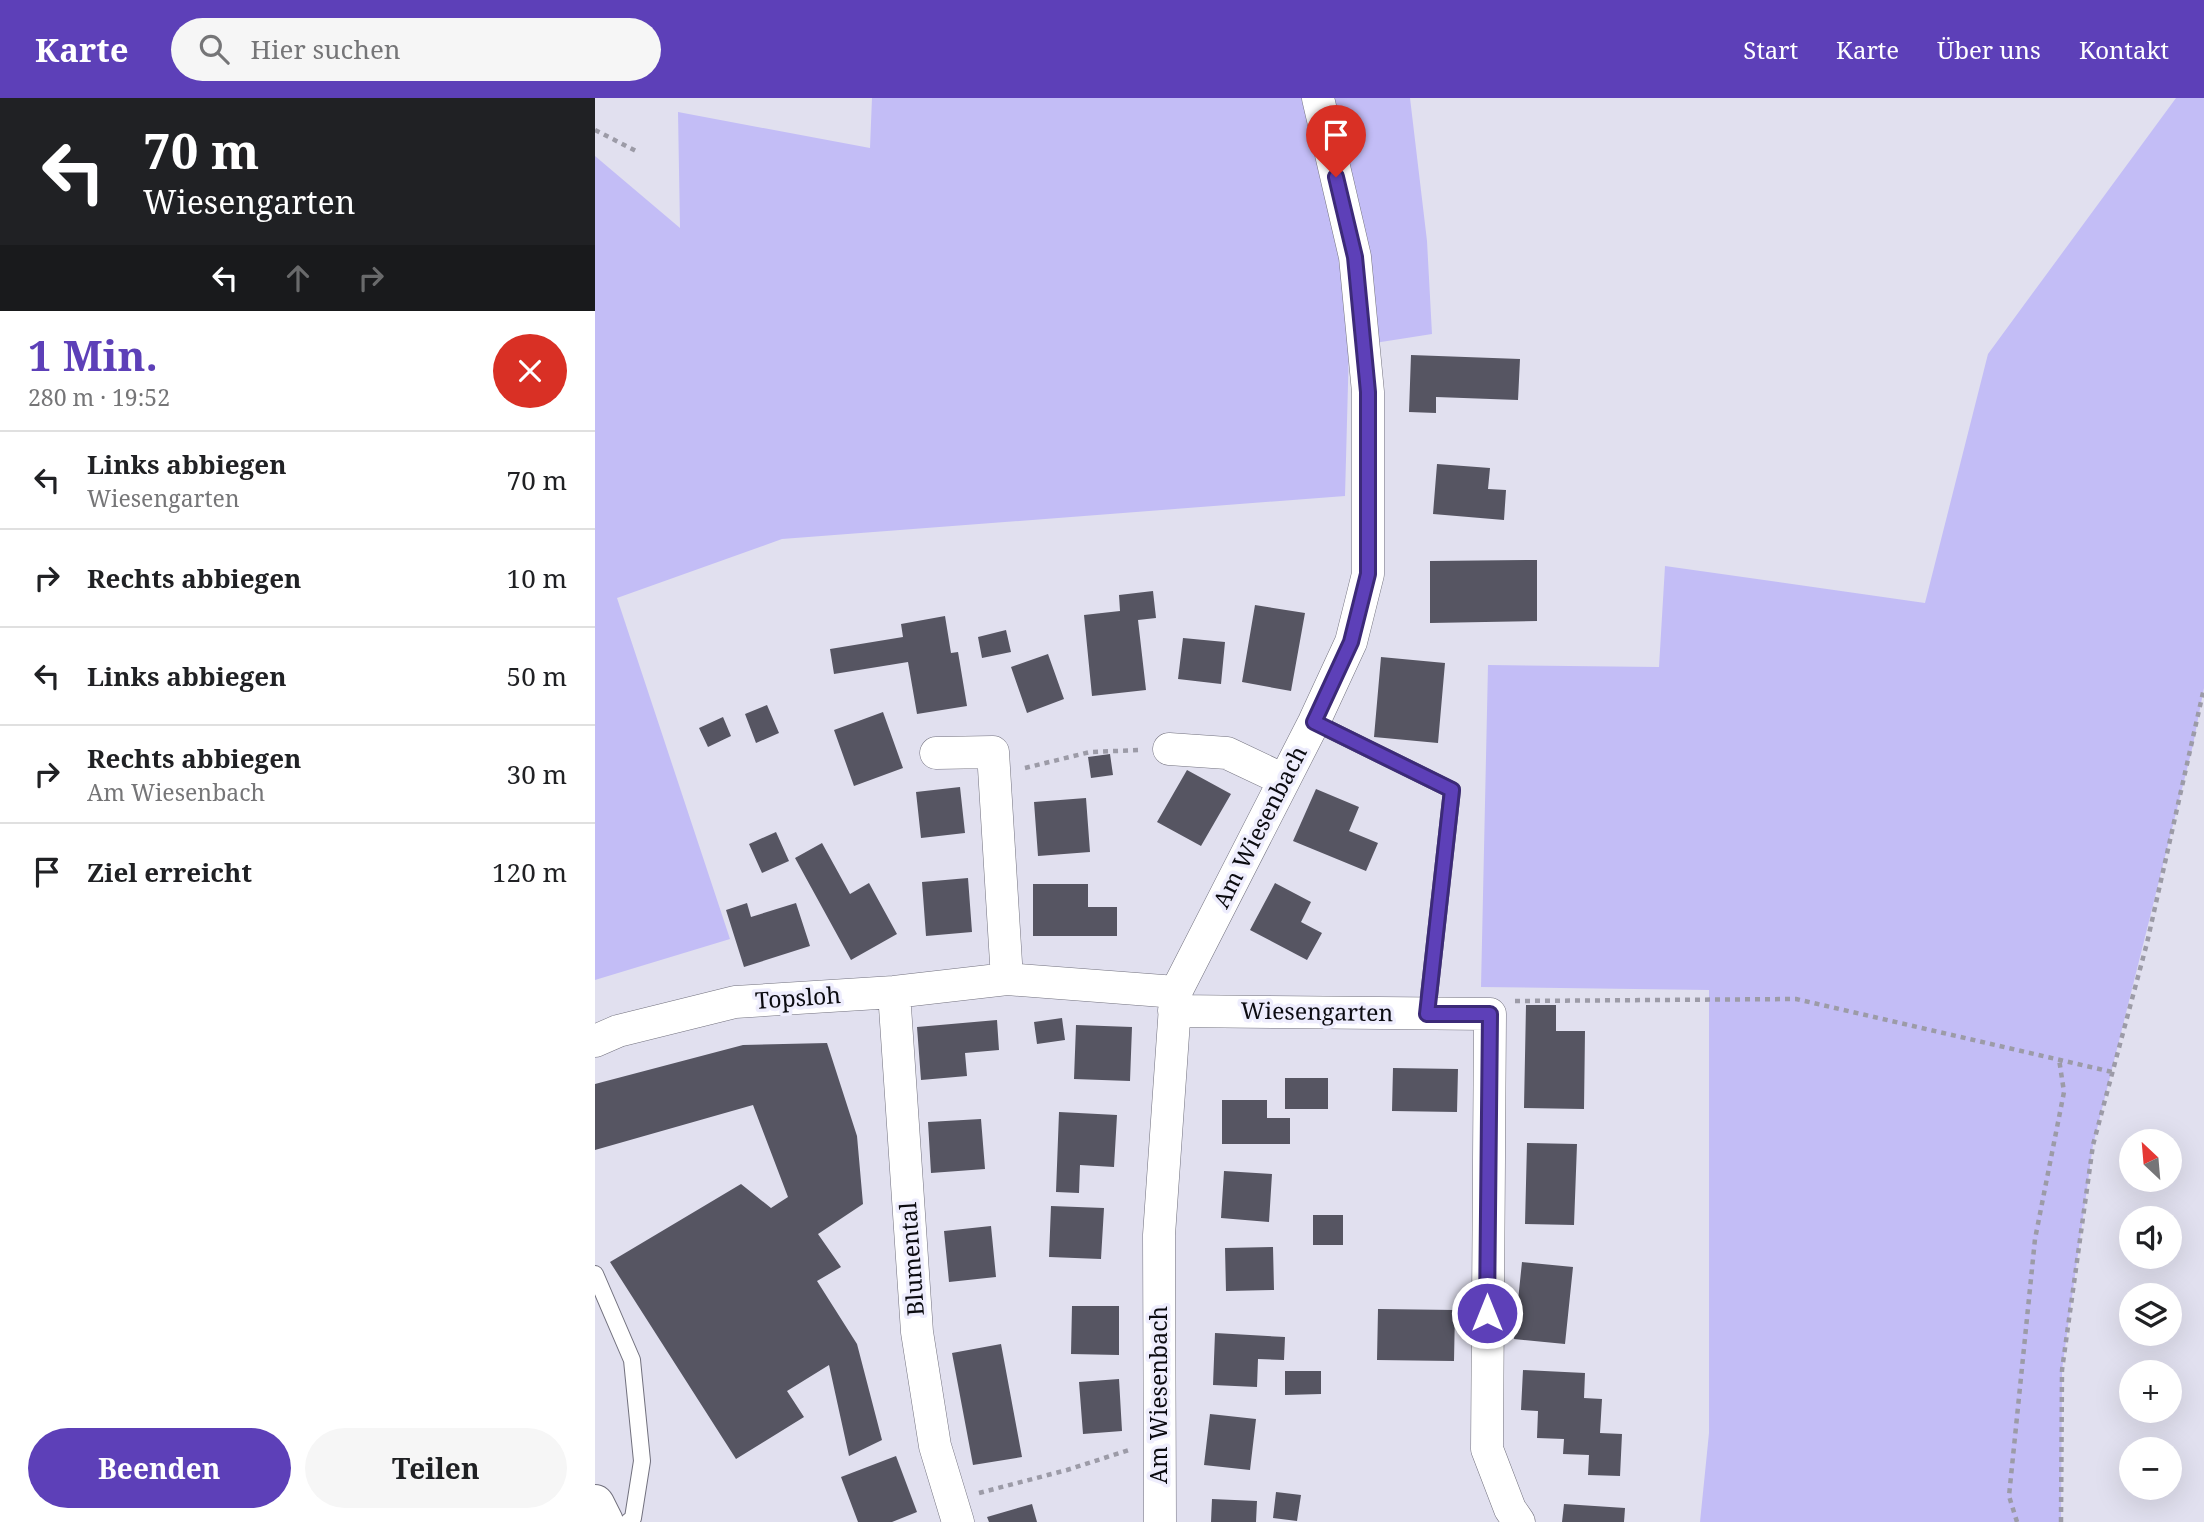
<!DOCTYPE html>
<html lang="de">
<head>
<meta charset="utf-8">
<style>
  :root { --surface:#fff; --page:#f6f6f6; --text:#202124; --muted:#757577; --line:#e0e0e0; --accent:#5d40b8 }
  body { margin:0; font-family:"Noto Serif",serif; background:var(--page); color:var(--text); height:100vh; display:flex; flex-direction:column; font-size:26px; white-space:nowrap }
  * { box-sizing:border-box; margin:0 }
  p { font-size:23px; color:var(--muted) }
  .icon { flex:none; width:38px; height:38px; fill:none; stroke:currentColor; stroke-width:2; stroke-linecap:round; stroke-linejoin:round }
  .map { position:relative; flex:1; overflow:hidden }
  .panel { display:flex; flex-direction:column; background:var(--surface); width:595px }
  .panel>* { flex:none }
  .guide { background:#202124; color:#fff; overflow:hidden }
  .needle { width:46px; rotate:334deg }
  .buttons { position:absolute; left:1524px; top:1031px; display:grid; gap:14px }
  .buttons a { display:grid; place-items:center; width:63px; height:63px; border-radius:50%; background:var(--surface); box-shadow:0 7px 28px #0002; font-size:35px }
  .pin { position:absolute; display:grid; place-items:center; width:60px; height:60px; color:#fff; margin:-72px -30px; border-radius:50% 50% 50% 0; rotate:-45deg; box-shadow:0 0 7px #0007 }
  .pin .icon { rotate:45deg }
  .me { position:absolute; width:77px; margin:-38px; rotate:0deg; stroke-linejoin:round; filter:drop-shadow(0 0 5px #0008) }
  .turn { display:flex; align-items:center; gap:24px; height:147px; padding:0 28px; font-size:32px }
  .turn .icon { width:91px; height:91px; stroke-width:2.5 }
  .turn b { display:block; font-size:49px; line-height:60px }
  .lanes { display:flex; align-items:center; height:66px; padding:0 28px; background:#0003; justify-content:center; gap:35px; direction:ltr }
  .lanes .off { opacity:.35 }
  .round { display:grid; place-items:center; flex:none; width:74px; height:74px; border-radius:37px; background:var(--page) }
  .head { display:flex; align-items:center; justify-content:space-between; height:119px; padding:0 28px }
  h1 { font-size:42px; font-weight:700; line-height:52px; color:var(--accent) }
  .action { display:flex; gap:14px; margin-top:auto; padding:14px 28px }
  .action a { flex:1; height:80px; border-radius:42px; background:var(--accent); color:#fff; font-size:28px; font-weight:700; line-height:80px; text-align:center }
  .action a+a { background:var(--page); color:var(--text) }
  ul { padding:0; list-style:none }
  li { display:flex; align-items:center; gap:21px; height:98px; padding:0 28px; border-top:2px solid var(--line) }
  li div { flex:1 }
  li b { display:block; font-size:26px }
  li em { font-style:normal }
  header { display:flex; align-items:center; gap:42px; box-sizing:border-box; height:98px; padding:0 35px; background:var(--accent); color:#fff }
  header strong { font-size:33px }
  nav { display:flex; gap:38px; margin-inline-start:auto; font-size:24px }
  .search { width:490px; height:63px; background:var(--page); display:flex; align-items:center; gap:18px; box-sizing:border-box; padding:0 24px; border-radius:38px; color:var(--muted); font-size:26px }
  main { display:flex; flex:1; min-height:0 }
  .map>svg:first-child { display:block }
</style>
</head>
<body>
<header>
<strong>Karte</strong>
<div class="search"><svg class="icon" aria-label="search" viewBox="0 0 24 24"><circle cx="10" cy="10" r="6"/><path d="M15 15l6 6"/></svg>Hier suchen</div>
<nav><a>Start</a><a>Karte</a><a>Über uns</a><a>Kontakt</a></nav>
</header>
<main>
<section class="panel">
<div class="guide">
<div class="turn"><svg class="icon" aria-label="left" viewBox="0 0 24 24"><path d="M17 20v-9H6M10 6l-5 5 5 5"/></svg><div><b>70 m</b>Wiesengarten</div></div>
<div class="lanes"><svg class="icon" aria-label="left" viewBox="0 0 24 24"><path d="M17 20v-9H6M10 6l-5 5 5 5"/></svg><svg class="icon off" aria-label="ahead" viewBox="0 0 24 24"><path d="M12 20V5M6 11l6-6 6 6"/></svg><svg class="icon off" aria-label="right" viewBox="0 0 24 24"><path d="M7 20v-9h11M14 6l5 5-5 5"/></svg></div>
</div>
<div class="head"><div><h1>1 Min.</h1><p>280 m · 19:52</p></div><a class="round" style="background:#d93025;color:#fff"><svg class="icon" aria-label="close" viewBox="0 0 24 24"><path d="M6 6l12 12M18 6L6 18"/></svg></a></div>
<ul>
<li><svg class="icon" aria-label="left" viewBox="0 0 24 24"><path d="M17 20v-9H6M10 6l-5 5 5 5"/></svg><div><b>Links abbiegen</b><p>Wiesengarten</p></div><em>70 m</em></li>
<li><svg class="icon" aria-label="right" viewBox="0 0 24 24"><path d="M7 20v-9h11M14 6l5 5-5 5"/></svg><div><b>Rechts abbiegen</b></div><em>10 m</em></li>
<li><svg class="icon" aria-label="left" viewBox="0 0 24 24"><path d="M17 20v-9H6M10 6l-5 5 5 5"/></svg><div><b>Links abbiegen</b></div><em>50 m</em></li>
<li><svg class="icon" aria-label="right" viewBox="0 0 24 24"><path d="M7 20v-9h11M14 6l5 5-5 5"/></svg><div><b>Rechts abbiegen</b><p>Am Wiesenbach</p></div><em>30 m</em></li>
<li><svg class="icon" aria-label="arrive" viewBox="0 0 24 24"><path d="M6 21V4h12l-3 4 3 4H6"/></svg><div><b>Ziel erreicht</b></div><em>120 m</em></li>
</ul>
<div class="action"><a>Beenden</a><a>Teilen</a></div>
</section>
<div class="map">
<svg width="1609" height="1424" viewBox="0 0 1609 1424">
  <rect width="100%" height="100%" fill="#e1e0ef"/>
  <path fill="#c3bdf6" d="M277,0H815L832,143L837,236L754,249L750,398L187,441L22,500L135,841L0,882V58L85,130L83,14L275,50Z
    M1581,0H1609V590L1598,647L1498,1047L1467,1272L1466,1424H1105L1114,1335V892L886,889L893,567L1064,569L1070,468L1330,505L1393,256Z"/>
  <path fill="#565562" d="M816,257L925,261L923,302L841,299V315L814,314Z
    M842,366L895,370L893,391L911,392L909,422L838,416Z
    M942,462V523L835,525V463Z
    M558,493L561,520L543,522L551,592L497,598L489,517L525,513L524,497Z
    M660,507L710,515L696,593L647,584Z
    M350,518L356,555L363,554L372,608L322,616L313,564L239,576L235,551L308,539L306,526Z
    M411,532L416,554L387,560L383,539Z
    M588,540L630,544L626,586L583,581Z
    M453,556L469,601L432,615L416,569Z
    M786,559L850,565L843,645L779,639Z
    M172,607L184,635L161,645L150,616Z
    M288,614L308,670L259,688L239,632Z
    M128,619L136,638L113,649L104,630Z
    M515,656L518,677L496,680L493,659Z
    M592,672L636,696L606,748L562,724Z
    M365,689L370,735L326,740L321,694Z
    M721,691L764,709L754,733L783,745L771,773L698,743Z
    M491,700L495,754L443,758L439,704Z
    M181,734L194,763L167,775L154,746Z
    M227,745L255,796L274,785L302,836L256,862L200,760Z
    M373,780L377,834L331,838L327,784Z
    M680,785L716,804L706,824L727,835L712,862L655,832Z
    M438,786H493V809H522V838H438Z
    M152,805L156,819L201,805L215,848L149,869L131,812Z
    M931,907H961V933H990L989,1011L929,1010Z
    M467,920L470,942L442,946L439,924Z
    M402,922L404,952L370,955L372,978L326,982L322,929Z
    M481,927L537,929L535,983L479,981Z
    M232,945L262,1038L268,1106L223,1136L246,1169L222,1183L262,1246L287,1342L254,1358L234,1267L192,1293L209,1319L141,1361L15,1164L146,1086L176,1110L193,1099L158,1007L0,1052V986L148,947Z
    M798,970L863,971L862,1014L797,1013Z
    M690,980H733V1011H690Z
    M627,1002H672V1020H695V1046H627Z
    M464,1014L522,1017L519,1069L485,1067L484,1095L461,1094Z
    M386,1021L390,1071L336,1075L333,1024Z
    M932,1045L982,1046L979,1127L930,1126Z
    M629,1073L677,1076L674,1124L626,1120Z
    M456,1108L509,1110L506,1161L454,1159Z
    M718,1117H748V1147H718Z
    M396,1128L401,1179L354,1184L349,1133Z
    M678,1149L679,1192L631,1193L630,1150Z
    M927,1164L978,1169L970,1246L919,1241Z
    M477,1208H524V1257L476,1256Z
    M783,1211L860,1212L859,1263L782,1262Z
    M620,1235L690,1239L689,1262L663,1261L662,1289L618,1287Z
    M406,1246L427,1359L378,1367L357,1255Z
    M928,1272L990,1275L989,1300L1007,1301L1005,1335L1027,1336L1025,1378L993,1377L994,1357L968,1356L969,1341L942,1340L943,1313L926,1312Z
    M690,1273H726V1296L690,1297Z
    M524,1281L527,1333L488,1336L484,1284Z
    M615,1316L661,1321L655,1372L609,1367Z
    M301,1358L322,1414L297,1424H263L246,1379Z
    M681,1394L706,1397L702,1423L678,1420Z
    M617,1401L662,1403L661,1424H616Z
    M437,1406L442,1424H394L392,1419Z
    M969,1406L1030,1410L1029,1424H967Z"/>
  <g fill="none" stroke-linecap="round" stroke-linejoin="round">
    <defs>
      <path id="service" d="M719,624L857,692L832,916
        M0,1176L37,1262L47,1363L38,1420L33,1424"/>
      <path id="minor" d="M574,651L632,655L689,682
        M341,655L398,654L412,881
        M299,894L322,1234L340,1348L363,1424
        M579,913L895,916L892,1351L915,1411L924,1424
        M0,943L23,933L140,904L299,894L412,881L581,894
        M565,1424L564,1137L581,894L719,624L756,544L773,476V294L760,159L723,0"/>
      <path id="primary" d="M0,1406L9,1424"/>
    </defs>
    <use href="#service" stroke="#72717e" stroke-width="18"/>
    <use href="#minor" stroke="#72717e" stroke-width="33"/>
    <use href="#primary" stroke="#72717e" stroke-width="40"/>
    <path stroke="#9c9ba7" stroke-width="4.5" stroke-dasharray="5 5" stroke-linecap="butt" d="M0,32L43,54
      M430,670L495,654L545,652
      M920,903L1201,901L1517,974
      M384,1395L472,1372L534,1352
      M1422,1424L1414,1398L1440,1141L1469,994L1464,961
      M1466,1424L1467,1272L1498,1047L1552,845L1609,590"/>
    <use href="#service" stroke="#fff" stroke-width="16"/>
    <use href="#minor" stroke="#fff" stroke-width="32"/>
    <use href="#primary" stroke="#fff" stroke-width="38"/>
  </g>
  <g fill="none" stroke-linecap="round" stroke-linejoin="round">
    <defs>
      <path id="route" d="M741,79L760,159L773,294V476L756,544L719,624L857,692L832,916H895L892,1215"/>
    </defs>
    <use href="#route" stroke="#3c2a78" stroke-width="18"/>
    <use href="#route" stroke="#5d40b8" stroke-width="12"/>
  </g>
  <g text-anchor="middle" stroke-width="7" stroke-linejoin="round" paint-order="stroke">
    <g font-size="23" fill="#0b0b10" stroke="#eeedfd">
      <text transform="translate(665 729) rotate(-63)" y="8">Am Wiesenbach</text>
      <text transform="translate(203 900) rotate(-4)" y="8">Topsloh</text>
      <text transform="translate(722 914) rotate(1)" y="8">Wiesengarten</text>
      <text transform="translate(317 1161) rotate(-94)" y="8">Blumental</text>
      <text transform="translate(564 1297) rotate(-90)" y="8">Am Wiesenbach</text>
    </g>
  </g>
</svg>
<div class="buttons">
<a><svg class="needle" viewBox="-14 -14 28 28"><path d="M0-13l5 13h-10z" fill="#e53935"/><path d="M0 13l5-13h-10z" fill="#757577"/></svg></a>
<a><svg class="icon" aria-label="sound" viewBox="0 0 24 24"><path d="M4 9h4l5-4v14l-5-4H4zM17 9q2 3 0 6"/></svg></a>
<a><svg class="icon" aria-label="layers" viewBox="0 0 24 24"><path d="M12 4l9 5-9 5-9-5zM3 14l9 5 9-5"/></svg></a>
<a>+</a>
<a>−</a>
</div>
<div class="pin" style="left:741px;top:79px;background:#d93025"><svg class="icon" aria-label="arrive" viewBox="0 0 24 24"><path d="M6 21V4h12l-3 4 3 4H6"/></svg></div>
<svg class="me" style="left:892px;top:1215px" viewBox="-20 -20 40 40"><circle r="17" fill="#5d40b8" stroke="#fff" stroke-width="3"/><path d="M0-11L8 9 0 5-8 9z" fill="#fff"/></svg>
</div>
</main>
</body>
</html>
